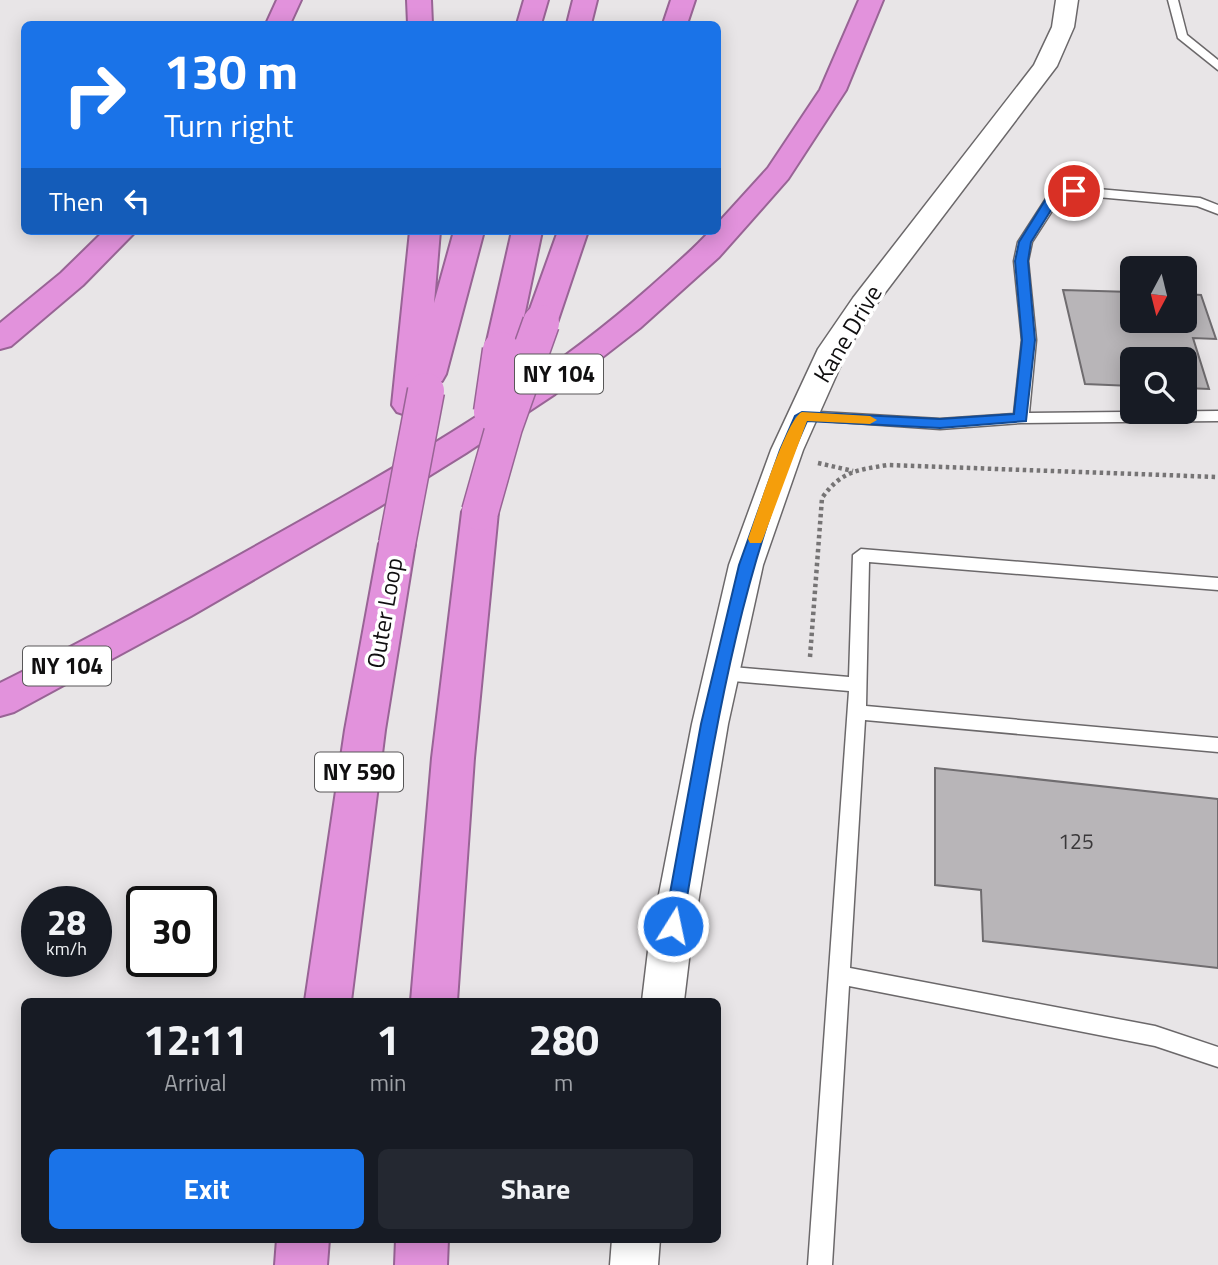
<!DOCTYPE html>
<html lang="en">
<head>
<meta charset="utf-8">
<style>
  :root { --surface:#171b24; --page:#242831; --text:#f1f3f6; --muted:#9ea1a6; --accent:#1a73e8 }
  body { margin:0; font-family:"Titillium Web",sans-serif; background:var(--page); color:var(--text); height:100vh; display:flex; flex-direction:column; font-size:26px; white-space:nowrap }
  * { box-sizing:border-box; margin:0 }
  p { font-size:23px; color:var(--muted) }
  .icon { flex:none; width:38px; height:38px; fill:none; stroke:currentColor; stroke-width:2; stroke-linecap:round; stroke-linejoin:round }
  .map { position:relative; flex:1; overflow:hidden }
  .side { position:absolute; left:21px; top:998px; width:700px; height:245px; display:flex; flex-direction:column; background:var(--surface); border-radius:10px; box-shadow:0 4px 18px #0003 }
  .side>* { flex:none }
  .top-card { position:absolute; left:21px; top:21px; width:700px; height:214px; border-radius:10px; box-shadow:0 4px 18px #0003; background:#1a73e8; color:#fff; overflow:hidden }
  .needle { width:46px; rotate:187deg }
  .fabs { position:absolute; left:1120px; top:256px; display:grid; gap:14px }
  .fabs a { display:grid; place-items:center; width:77px; height:77px; border-radius:10px; background:var(--surface); box-shadow:0 4px 18px #0003; font-size:35px }
  .speed { position:absolute; left:21px; top:886px; display:flex; gap:14px; font-size:35px; font-weight:700; text-align:center }
  .speed>* { display:grid; place-content:center; width:91px; height:91px; border-radius:50%; background:var(--surface); box-shadow:0 4px 18px #0003; line-height:1 }
  .speed small { font-size:18px; font-weight:400 }
  .speed .limit { border:4px solid #111; border-radius:10px; background:#fff; color:#111 }
  .pin { position:absolute; display:grid; place-items:center; width:60px; height:60px; color:#fff; margin:-30px; border:4px solid #fff; border-radius:50%; box-shadow:0 2px 7px #0007 }
  .me { position:absolute; width:77px; margin:-38px; rotate:10deg; stroke-linejoin:round; filter:drop-shadow(0 0 5px #0008) }
  .turn { display:flex; align-items:center; gap:24px; height:147px; padding:0 28px; font-size:32px }
  .turn .icon { width:91px; height:91px; stroke-width:2.5 }
  .turn b { display:block; font-size:49px; line-height:60px }
  .then { display:flex; align-items:center; height:66px; padding:0 28px; background:#0003; gap:14px; font-size:26px }
  .eta { display:flex; justify-content:space-evenly; align-items:center; height:119px; text-align:center }
  .eta b { font-size:42px; font-weight:700; line-height:49px }
  .primary-button { display:flex; gap:14px; margin-top:auto; padding:14px 28px }
  .primary-button a { flex:1; height:80px; border-radius:10px; background:var(--accent); color:#fff; font-size:28px; font-weight:700; line-height:80px; text-align:center }
  .primary-button a+a { background:var(--page); color:var(--text) }
  .map>svg:first-child { display:block }
</style>
</head>
<body>
<div class="map">
<svg width="1218" height="1265" viewBox="0 0 1218 1265">
  <rect width="100%" height="100%" fill="#e8e5e7"/>
  <path fill="#b8b5b8" stroke="#6f6c6f" stroke-width="2" d="M1063,290L1132,292V320H1185V294L1201,295L1216,339L1193,338L1209,389L1185,388V359H1132V386L1085,384Z
    M935,768L1218,799V968L983,941L981,890L935,885Z"/>
  <g fill="none" stroke-linecap="round" stroke-linejoin="round">
    <defs>
      <path id="service" d="M1168,0H1178L1187,35L1218,60V70L1178,38Z
        M1075,187L1200,198L1218,205V214L1197,206L1075,195L1059,200L1032,242L1028,261L1036,340L1029,413L1218,411V421L1021,423L940,429L797,419L794,416L802,411L940,419L1014,414L1022,340L1014,261L1018,242L1049,194Z
        M861,549L1218,578V590L869,562L866,706L1218,738V752L865,720L850,968L1155,1026L1218,1047V1067L1155,1046L849,986L832,1265H808L849,691L721,680L715,678L712,673L715,668L721,666L849,677L853,555Z"/>
      <path id="minor" d="M1056,0H1078L1074,27L1057,66L878,302L848,349L803,450L763,565L728,724L690,951L684,1001H642L648,951L692,724L729,565L771,450L818,349L853,298L1034,65L1052,27Z
        M612,1239H660L658,1265H610Z"/>
      <path id="motorway" d="M277,0H301L290,24H266Z
        M407,0H431L432,24H408Z
        M524,0H548L541,24H517Z
        M573,0H597L591,24H567Z
        M671,0H695L687,24H663Z
        M859,0H883L846,90L788,179L719,257L640,328L555,394L466,453L379,507L191,616L14,712L0,716V683C106,630 210,572 313,514C430,448 547,378 648,289C669,270 691,252 710,231H718V223L768,168L820,90Z
        M104,231H136L83,285L11,346L0,349V323L61,273Z
        M410,231H440L434,303L454,231H484L446,374L442,381L427,383L426,405L421,412L409,416L397,412L392,405Z
        M512,231H542L517,350L512,357L501,360L490,357L485,350Z
        M558,231H588L557,323L552,330L541,332L530,330L525,323Z
        M480,500L493,503L498,512L474,758L457,1001H411L432,758L462,512L467,503Z
        M397,531L410,535L415,544L385,730L351,1001H305L345,730L379,544L384,535Z
        M277,1239H329L327,1265H275Z
        M396,1239H448L447,1265H395Z"/>
    </defs>
    <use href="#service" stroke="#6b686a" stroke-width="3"/>
    <use href="#minor" stroke="#6b686a" stroke-width="3"/>
    <use href="#motorway" stroke="#986495" stroke-width="4"/>
    <path stroke="#767475" stroke-width="4.5" stroke-dasharray="3.5 3.5" stroke-linecap="butt" d="M818,463L853,471
      M810,657L822,498C841,471 857,470 888,465L1218,477"/>
    <use href="#service" fill="#fff" fill-rule="evenodd"/>
    <use href="#minor" fill="#fff" fill-rule="evenodd"/>
    <use href="#motorway" fill="#e292dc" fill-rule="evenodd"/>
    <defs>
      <path id="motorway-bridge" d="M492,412L501,350
        M480,512L504,427L541,323
        M397,544L426,391"/>
    </defs>
    <use href="#motorway-bridge" stroke="#986495" stroke-width="39" stroke-linecap="butt"/>
    <use href="#motorway-bridge" stroke="#e292dc" stroke-width="36"/>
  </g>
  <path fill="#1a73e8" stroke="#114b97" stroke-width="2" d="M1074,187L1080,191L1079,193L1058,199L1031,242L1028,261L1035,340L1026,421L940,428L807,421C735,580 712,756 682,926L680,931L673,934L666,931L664,926L701,724L739,565L780,450L795,416L802,412L940,419L1014,414L1022,340L1015,261L1019,242L1049,194Z"/>
  <path fill="#f59e0b" d="M802,412L870,416L877,420L870,424L807,421L763,539L761,543H750L748,539C755,519 787,417 802,412Z"/>
  <g text-anchor="middle" stroke-width="7" stroke-linejoin="round" paint-order="stroke">
    <g font-size="21" fill="#3a383a">
      <text x="1076" y="849">125</text>
    </g>
    <g fill="#fff" stroke="#585758" stroke-width="2">
      <rect x="515" y="354.5" width="88" height="39" rx="5"/>
      <rect x="23" y="646.5" width="88" height="39" rx="5"/>
      <rect x="315" y="752.5" width="88" height="39" rx="5"/>
    </g>
    <g font-size="23" font-weight="bold" fill="#100f10">
      <text x="559" y="382">NY 104</text>
      <text x="67" y="674">NY 104</text>
      <text x="359" y="780">NY 590</text>
    </g>
    <g font-size="24" fill="#100f10" stroke="#fff">
      <text transform="translate(848 334) rotate(-59)" y="8">Kane Drive</text>
      <text transform="translate(385 613) rotate(-80)" y="8">Outer Loop</text>
    </g>
  </g>
</svg>
<div class="fabs">
<a><svg class="needle" viewBox="-14 -14 28 28"><path d="M0-13l5 13h-10z" fill="#e53935"/><path d="M0 13l5-13h-10z" fill="#9ea1a6"/></svg></a>
<a><svg class="icon" aria-label="search" viewBox="0 0 24 24"><circle cx="10" cy="10" r="6"/><path d="M15 15l6 6"/></svg></a>
</div>
<div class="speed"><div>28<small>km/h</small></div><div class="limit">30</div></div>
<div class="pin" style="left:1074px;top:191px;background:#d93025"><svg class="icon" aria-label="arrive" viewBox="0 0 24 24"><path d="M6 21V4h12l-3 4 3 4H6"/></svg></div>
<svg class="me" style="left:673px;top:926px" viewBox="-20 -20 40 40"><circle r="17" fill="#1a73e8" stroke="#fff" stroke-width="3"/><path d="M0-11L8 9 0 5-8 9z" fill="#fff"/></svg>
<div class="top-card">
<div class="turn"><svg class="icon" aria-label="right" viewBox="0 0 24 24"><path d="M7 20v-9h11M14 6l5 5-5 5"/></svg><div><b>130 m</b>Turn right</div></div>
<div class="then">Then<svg class="icon" aria-label="left" viewBox="0 0 24 24"><path d="M17 20v-9H6M10 6l-5 5 5 5"/></svg></div>
</div>
<section class="side">
<div class="eta">
<div><b>12:11</b><p>Arrival</p></div>
<div><b>1</b><p>min</p></div>
<div><b>280</b><p>m</p></div>
</div>
<div class="primary-button"><a>Exit</a><a>Share</a></div>
</section>
</div>
</body>
</html>
